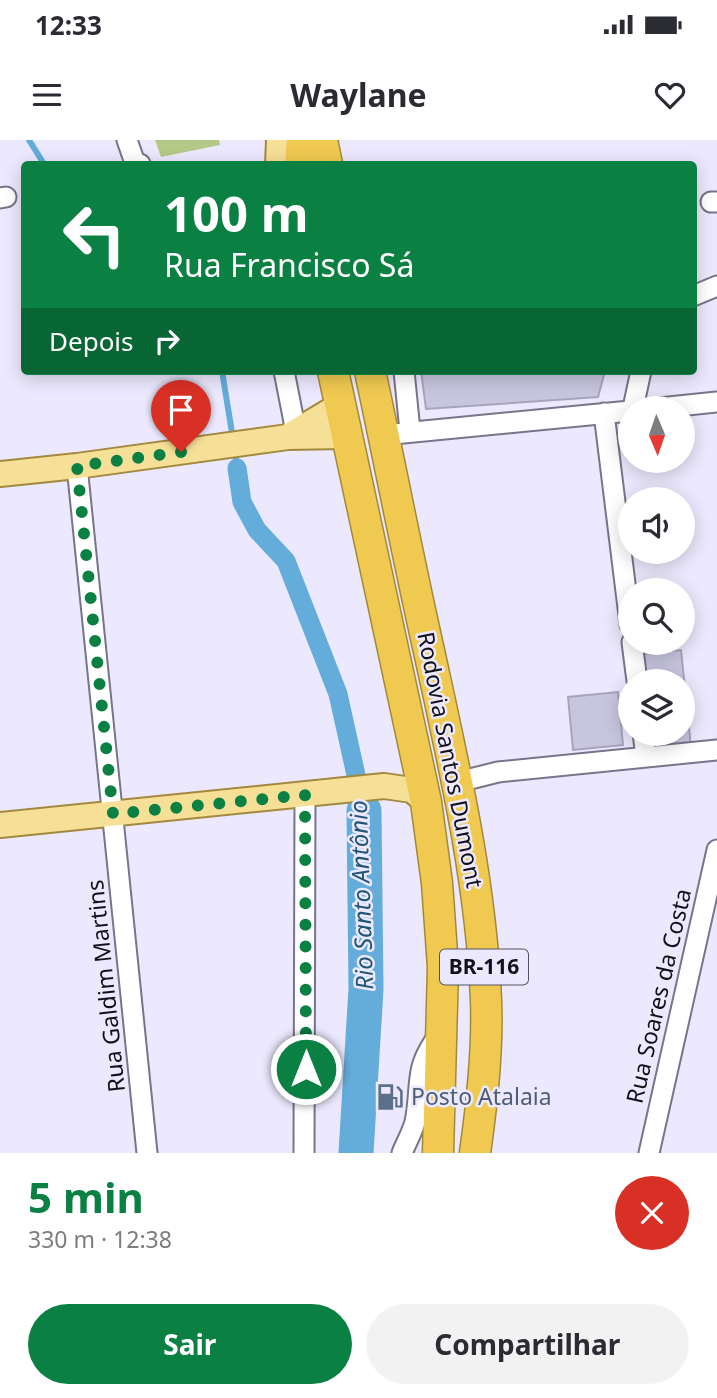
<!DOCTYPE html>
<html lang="pt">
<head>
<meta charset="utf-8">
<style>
  :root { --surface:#fff; --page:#f2f2f3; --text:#2b2b33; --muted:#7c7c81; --accent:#0b8043 }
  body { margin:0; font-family:"Noto Sans",sans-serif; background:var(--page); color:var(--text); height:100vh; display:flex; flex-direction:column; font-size:26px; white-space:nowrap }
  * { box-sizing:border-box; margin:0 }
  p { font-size:23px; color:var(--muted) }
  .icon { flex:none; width:38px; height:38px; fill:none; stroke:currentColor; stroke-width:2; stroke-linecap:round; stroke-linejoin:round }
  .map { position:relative; height:1013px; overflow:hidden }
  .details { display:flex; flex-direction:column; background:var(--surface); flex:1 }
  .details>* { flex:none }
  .top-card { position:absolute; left:21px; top:21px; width:676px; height:214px; border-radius:7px; box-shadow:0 4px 18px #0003; background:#0b8043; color:#fff; overflow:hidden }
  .needle { width:46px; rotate:178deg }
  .controls { position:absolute; left:618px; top:256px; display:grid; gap:14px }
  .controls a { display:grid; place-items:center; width:77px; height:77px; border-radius:50%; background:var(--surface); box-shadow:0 4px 18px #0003; font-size:35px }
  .pin { position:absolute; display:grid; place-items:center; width:60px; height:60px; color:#fff; margin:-72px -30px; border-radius:50% 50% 50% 0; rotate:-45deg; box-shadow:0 0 7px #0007 }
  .pin .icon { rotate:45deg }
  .me { position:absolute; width:77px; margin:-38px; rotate:0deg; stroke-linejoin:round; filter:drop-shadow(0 0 5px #0008) }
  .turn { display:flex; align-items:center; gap:24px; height:147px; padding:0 28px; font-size:32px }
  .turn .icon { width:91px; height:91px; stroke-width:2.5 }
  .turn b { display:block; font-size:49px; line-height:60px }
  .then { display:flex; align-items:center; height:66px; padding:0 28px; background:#0003; gap:14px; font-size:26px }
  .round { display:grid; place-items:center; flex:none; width:74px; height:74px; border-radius:37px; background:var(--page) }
  .head { display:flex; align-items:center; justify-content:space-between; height:119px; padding:0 28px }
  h1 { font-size:42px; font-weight:700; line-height:52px; color:var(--accent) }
  .cta { display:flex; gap:14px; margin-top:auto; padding:14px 28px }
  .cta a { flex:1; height:80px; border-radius:42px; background:var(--accent); color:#fff; font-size:28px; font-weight:700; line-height:80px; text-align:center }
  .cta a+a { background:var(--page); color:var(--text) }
  .status { display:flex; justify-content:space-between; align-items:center; height:49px; padding:0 35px; background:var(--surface); direction:ltr }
  .status svg { height:19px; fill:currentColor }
  header { display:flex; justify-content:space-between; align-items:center; height:91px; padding:0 28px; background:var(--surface); font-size:32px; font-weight:700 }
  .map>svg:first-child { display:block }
</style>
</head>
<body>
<div class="status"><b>12:33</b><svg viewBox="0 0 49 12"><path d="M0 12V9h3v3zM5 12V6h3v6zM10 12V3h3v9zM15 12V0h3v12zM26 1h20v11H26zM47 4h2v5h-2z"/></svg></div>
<header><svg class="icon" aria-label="menu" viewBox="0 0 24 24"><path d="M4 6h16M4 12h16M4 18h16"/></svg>Waylane<svg class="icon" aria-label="heart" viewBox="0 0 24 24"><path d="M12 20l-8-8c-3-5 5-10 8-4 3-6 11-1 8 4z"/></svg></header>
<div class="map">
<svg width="717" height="1013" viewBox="0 0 717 1013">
  <rect width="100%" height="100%" fill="#ece9fe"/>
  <path fill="#b2c987" d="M155,0H219L220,5L161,17Z"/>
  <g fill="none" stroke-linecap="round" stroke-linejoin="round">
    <path stroke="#64acd9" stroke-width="6" d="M29,0L44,24
      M222,231L233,299
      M235,309L237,328"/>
    <path stroke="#64acd9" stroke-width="19" d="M237,328L242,362L257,390L286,421L338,554L364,671"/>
    <path stroke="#64acd9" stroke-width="35" d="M356,1013L366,849L364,671"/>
  </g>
  <path fill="#c8c6df" stroke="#a7a5be" stroke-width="2" d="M421,231H605L598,257L426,269Z
    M681,510L691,607L654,611L652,593H682V541H646L644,514Z
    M618,552L623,605L573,610L568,557Z"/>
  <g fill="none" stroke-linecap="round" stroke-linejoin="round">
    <defs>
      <path id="minor" d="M127,0L135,23L140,24
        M0,58L6,57
        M711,62H717
        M693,156L717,146
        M284,231L297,297
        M404,231L410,291
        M633,268L641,231
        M659,268L717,262
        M604,273L630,484
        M383,295L630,271
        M77,326L147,1013
        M632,502L637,541
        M643,593L646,617
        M458,642L498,632L717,610
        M304,1013L305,655
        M402,1013C406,1003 412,993 415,982C423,940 412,930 441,892
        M649,1013L717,710"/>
      <path id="major" d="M278,24L279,0
        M290,295L340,265
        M0,334L77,326L288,297L345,296
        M0,685L384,646L412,650L426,662"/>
      <path id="highway" d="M322,0L327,24
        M300,24L302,0
        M333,231L426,662L437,743L443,827L438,1013
        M370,231C390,324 408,418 429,511C454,626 481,741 486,860C488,911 482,963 475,1013"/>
    </defs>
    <use href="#minor" stroke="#78748b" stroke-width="23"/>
    <use href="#major" stroke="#a2893d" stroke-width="28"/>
    <use href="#highway" stroke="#a2893d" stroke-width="33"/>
    <use href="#minor" stroke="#fff" stroke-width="19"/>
    <use href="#major" stroke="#f6df96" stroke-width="24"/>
    <use href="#highway" stroke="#f0c950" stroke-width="30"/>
  </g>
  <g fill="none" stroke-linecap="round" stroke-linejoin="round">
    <path stroke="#0b8043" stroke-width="12" stroke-dasharray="0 21.6" d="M181,312L77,326L113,674L305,655L306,929"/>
  </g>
  <defs>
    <symbol id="fuel-bare" viewBox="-9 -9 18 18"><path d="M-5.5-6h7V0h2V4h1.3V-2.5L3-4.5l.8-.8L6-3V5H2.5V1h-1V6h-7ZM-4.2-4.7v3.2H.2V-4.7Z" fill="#5c6f8a" stroke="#ece9fe" stroke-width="2.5" paint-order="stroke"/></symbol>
  </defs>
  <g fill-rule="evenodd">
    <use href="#fuel-bare" x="371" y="938" width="38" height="38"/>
  </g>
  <g text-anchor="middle" stroke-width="5" stroke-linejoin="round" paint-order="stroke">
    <rect fill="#ece9fe" stroke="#53525e" stroke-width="2" x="440" y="809.5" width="88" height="35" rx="5"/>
    <g font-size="21" font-weight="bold" fill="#121119">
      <text x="484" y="834">BR-116</text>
    </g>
    <g font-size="23" fill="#121119" stroke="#ece9fe">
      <text transform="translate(450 620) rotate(79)" y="8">Rodovia Santos Dumont</text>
      <text transform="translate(106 846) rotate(-96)" y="8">Rua Galdim Martins</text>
      <text transform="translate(659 856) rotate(-77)" y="8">Rua Soares da Costa</text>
    </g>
    <g font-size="23" fill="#4e5e75" stroke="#ece9fe" text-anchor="start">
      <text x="411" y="965">Posto Atalaia</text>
    </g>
    <g font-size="24" font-style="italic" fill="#1f5675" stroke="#ece9fe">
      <text transform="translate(362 755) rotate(-92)" y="8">Rio Santo Antônio</text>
    </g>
  </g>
</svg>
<div class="controls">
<a><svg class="needle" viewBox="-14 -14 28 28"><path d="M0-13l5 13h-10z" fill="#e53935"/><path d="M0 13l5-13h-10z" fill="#7c7c81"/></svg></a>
<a><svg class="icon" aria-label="sound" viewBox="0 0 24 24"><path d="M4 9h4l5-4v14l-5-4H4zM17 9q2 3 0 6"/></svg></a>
<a><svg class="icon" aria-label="search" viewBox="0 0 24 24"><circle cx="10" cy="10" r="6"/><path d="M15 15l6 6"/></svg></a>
<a><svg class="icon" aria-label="layers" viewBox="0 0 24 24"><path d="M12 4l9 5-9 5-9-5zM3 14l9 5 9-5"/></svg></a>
</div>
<div class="pin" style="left:181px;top:312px;background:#d93025"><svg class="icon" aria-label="arrive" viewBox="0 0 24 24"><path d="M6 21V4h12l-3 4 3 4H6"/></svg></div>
<svg class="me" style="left:306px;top:929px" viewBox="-20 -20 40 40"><circle r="17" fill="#0b8043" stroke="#fff" stroke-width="3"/><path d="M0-11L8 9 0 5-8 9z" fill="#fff"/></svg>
<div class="top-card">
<div class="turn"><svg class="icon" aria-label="left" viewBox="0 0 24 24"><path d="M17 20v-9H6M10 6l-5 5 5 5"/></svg><div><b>100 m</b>Rua Francisco Sá</div></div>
<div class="then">Depois<svg class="icon" aria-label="right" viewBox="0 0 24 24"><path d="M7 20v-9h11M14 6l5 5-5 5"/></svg></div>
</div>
</div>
<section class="details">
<div class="head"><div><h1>5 min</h1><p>330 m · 12:38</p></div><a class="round" style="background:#d93025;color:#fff"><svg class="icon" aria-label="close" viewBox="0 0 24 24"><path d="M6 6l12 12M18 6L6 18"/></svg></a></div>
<div class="cta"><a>Sair</a><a>Compartilhar</a></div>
</section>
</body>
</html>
